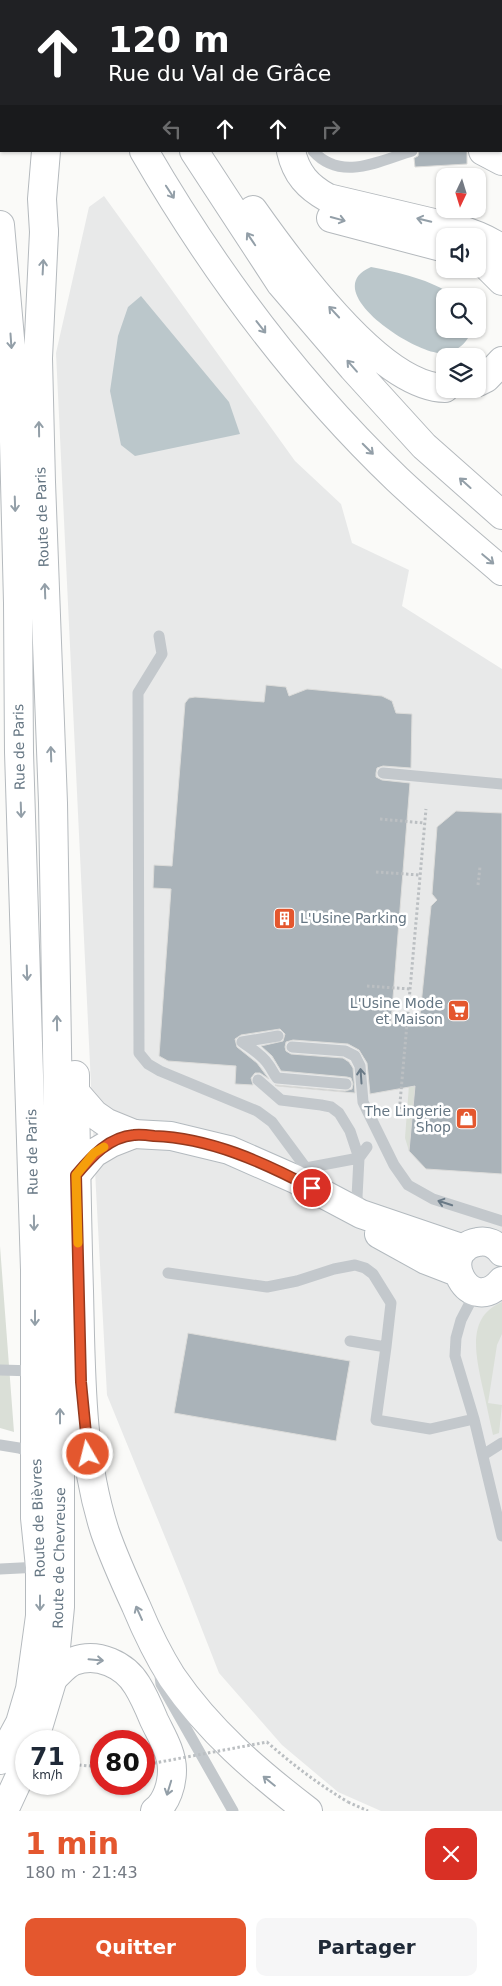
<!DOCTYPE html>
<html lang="fr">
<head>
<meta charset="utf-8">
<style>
  :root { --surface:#fff; --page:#f6f6f7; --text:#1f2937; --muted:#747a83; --accent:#e4572e }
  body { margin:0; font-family:"DejaVu Sans",sans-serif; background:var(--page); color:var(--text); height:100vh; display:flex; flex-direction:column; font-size:19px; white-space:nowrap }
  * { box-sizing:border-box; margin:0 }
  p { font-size:16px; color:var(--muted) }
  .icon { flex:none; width:28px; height:28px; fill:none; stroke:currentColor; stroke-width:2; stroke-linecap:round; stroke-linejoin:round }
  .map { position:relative; height:1811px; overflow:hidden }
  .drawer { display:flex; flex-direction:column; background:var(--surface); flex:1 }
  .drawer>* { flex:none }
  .banner { position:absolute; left:0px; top:0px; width:502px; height:152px; box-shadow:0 1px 4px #0004; background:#202124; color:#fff; overflow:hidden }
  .needle { width:32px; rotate:184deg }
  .controls { position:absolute; left:436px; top:168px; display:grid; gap:10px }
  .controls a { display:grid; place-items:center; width:50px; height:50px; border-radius:10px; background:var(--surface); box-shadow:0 1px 4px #0004; font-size:25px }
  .speed { position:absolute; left:15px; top:1730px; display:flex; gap:10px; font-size:25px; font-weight:700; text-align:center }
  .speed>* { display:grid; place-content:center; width:65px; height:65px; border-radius:50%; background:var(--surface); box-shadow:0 1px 4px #0004; line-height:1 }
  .speed small { font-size:12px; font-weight:400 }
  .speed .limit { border:8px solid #d22; background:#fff; color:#111 }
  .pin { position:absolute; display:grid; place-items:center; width:42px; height:42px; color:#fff; margin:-21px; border:2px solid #fff; border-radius:50%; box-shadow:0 1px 5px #0007 }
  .me { position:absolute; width:55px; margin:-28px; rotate:352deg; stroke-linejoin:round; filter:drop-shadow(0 0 4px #0008) }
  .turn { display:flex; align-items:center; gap:18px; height:105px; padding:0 25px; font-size:22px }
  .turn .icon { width:65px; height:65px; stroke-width:2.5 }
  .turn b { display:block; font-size:35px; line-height:42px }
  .lanes { display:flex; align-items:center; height:48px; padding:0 25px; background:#0003; justify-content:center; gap:25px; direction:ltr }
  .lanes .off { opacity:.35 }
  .round { display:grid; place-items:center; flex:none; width:52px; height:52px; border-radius:10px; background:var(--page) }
  .summary { display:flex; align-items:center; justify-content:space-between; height:85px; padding:0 25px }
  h1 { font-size:30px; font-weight:700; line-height:38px; color:var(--accent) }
  .cta { display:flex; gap:10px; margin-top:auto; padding:10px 25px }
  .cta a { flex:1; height:58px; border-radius:10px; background:var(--accent); color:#fff; font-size:20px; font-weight:700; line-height:58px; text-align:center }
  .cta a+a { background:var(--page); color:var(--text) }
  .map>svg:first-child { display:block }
</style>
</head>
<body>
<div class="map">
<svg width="502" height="1811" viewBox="0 0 502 1811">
  <rect width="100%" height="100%" fill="#fafaf8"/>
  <path fill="#e8e9e9" d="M332,0H502V9L501,1Z
    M104,196L295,461L341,504L352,543L409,570L402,606L502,669V1811H381L338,1792L282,1745L219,1673L185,1586L107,1395L96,1190L56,353L89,207Z"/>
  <path fill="#dadfd7" d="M412,1045L415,1084L409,1151L405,1138Z
    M0,1246L14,1432L0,1428Z
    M502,1302V1334L497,1345L488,1403L502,1405L499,1433L493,1435C489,1418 486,1401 482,1385C476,1355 466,1317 502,1302Z"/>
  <path fill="#bbc7cb" d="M371,267C398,272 432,280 454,296H445V329H471C470,342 455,354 441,353C413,353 317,290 371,267Z
    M141,296L229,402L240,434L135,456L121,445L110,391L118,336L128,307Z"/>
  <path fill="#aab3b9" stroke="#dcdcda" d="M419,151H467V164L415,167L414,158L418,156Z
    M266,685L286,687L289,696L307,689L382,696L392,701L396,713L412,714L411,768L383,766L377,768L376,773V777L382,780L410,783L391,1023L419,1025L431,906L437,900L432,894L437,827L456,811L502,813V1174L426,1169L409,1151L415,1086L370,1094L367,1063L359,1050L348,1044L293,1040L286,1042L285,1047L286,1051L291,1054L343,1058L349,1062L353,1068L355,1093L277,1086L275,1085L345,1091L352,1089L353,1084L351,1078L347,1077L281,1071L272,1056L261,1046L283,1041L285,1034L280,1029L241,1035L235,1039L237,1047L257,1063L269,1079L260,1073H255L251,1078L253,1085L235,1084L236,1066L168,1061L159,1056L171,889L153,888L154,865L172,866L185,703L189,698L195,697L264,702Z
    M188,1333L350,1361L336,1441L174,1413Z"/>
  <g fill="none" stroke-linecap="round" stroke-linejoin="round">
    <defs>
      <path id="secondary" d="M134,1134L171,1136L229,1150L295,1179L361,1214L464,1249
        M379,1234L426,1260L457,1272
        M502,1252C496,1244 487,1240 478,1242C434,1250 469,1319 502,1281"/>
      <path id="primary" d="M0,225L12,361L18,603L19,752L35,1270V1518L40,1567V1616L30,1689L20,1723L0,1760
        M75,1075V1092L94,1114L107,1123L134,1134
        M34,1741L53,1678L60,1607V1231L53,803L41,482L38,358L44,232
        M1,1811L7,1804L26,1763"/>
      <path id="highway" d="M68,0V1
        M118,0V1
        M144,151C213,270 298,384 397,479C431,511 467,541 502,571
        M194,151L281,284L353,368L424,446L502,515
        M291,151C296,174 308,187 328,198L455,228C472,233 488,239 502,249
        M483,151L502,161
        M253,210C289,261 379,387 445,388
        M331,218L445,248
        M44,232L42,199L46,151
        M478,260L486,265L502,281
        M478,382L486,378L502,361
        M75,1092C76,1158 77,1225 79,1291C81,1372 80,1455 105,1532C114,1558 125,1582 136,1606C146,1630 158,1655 172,1677C209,1731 257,1772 308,1811
        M76,1175L94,1153L111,1143L134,1134
        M53,1678C60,1672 66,1664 74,1661C98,1652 125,1665 137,1685C144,1696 149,1708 154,1720C161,1735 172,1752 172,1770C172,1784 167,1802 155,1811"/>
    </defs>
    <use href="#secondary" stroke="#b3babf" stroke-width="30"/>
    <use href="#primary" stroke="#b5babe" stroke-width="30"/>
    <use href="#highway" stroke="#b4b9bd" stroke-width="30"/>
    <path stroke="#bbbfc2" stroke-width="3" stroke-dasharray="2.5 2.5" stroke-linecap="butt" d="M380,819L424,823
      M376,872L420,875
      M478,885L480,867
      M367,986L410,989
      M399,1114L426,809
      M69,1764L101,1767
      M348,1802L368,1811"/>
    <path stroke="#c3c8cc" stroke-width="11" d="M313,151C341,182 379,161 412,151
      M159,636L162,654L138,693L139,1053L148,1064L160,1071L257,1111L272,1122L306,1168
      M383,773L502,784
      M242,1042C251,1048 262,1055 268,1064C272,1069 273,1073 277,1078L346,1084
      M242,1042L278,1036
      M292,1047L345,1051L355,1056L360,1066L363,1102L394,1165L408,1185L433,1199L502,1221
      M258,1080L281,1100L321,1105L331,1107L339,1113L350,1131L359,1158L357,1197L360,1209
      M302,1173L306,1168L359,1158L367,1147
      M168,1273L267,1287L297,1281L334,1269L355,1265L365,1268L373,1274L391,1303L386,1347
      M476,1291L461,1320L456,1338L455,1356L474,1419L502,1536
      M350,1341L386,1347L376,1420L430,1429L474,1419
      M0,1370L35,1371
      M0,1445L19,1448L34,1453
      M483,1455L502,1443
      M0,1569L40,1567
      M160,1676L161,1684L233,1811"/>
    <path stroke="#c3c8cc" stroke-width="21" d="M305,0L308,1
      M259,1L262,0
      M501,24L502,25"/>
    <use href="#secondary" stroke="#fff" stroke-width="28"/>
    <use href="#primary" stroke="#fff" stroke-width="28"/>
    <use href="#highway" stroke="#fff" stroke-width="28"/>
    <path stroke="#bbbfc2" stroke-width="3" stroke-dasharray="2.5 2.5" stroke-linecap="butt" d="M144,1765L267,1742C293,1765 318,1784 348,1802"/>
  </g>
  <defs><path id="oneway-shaft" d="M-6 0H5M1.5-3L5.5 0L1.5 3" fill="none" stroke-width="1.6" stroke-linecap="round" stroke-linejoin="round" transform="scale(1.25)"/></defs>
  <g stroke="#939fa8">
    <use href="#oneway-shaft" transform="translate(170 192) rotate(57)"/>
    <use href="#oneway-shaft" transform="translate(338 219) rotate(15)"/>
    <use href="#oneway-shaft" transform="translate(424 220) rotate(-166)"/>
    <use href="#oneway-shaft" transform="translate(251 239) rotate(-124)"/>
    <use href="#oneway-shaft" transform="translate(43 267) rotate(-87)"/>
    <use href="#oneway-shaft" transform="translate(334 312) rotate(-133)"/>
    <use href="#oneway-shaft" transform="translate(261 327) rotate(52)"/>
    <use href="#oneway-shaft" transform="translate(11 341) rotate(86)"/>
    <use href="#oneway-shaft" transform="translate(352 366) rotate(-131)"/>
    <use href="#oneway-shaft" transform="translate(39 429) rotate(-91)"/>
    <use href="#oneway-shaft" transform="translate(368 449) rotate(45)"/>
    <use href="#oneway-shaft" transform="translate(465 483) rotate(-138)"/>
    <use href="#oneway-shaft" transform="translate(15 504) rotate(88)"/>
    <use href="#oneway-shaft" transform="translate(488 559) rotate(40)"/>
    <use href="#oneway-shaft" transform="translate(45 591) rotate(-92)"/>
    <use href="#oneway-shaft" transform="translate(51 754) rotate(-92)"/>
    <use href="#oneway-shaft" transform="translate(21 810) rotate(88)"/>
    <use href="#oneway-shaft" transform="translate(27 973) rotate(88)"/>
    <use href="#oneway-shaft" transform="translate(57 1023) rotate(-91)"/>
    <use href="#oneway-shaft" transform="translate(34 1223) rotate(89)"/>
    <use href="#oneway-shaft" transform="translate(35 1318) rotate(90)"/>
    <use href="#oneway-shaft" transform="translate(60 1416) rotate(-90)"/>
    <use href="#oneway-shaft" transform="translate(40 1603) rotate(90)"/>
    <use href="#oneway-shaft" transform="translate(139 1613) rotate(-114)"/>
    <use href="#oneway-shaft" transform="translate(96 1660) rotate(5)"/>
    <use href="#oneway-shaft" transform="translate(269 1781) rotate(-141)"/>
    <use href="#oneway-shaft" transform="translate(169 1788) rotate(107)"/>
  </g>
  <g stroke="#6a7a87">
    <use href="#oneway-shaft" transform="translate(361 1076) rotate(-94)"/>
    <use href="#oneway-shaft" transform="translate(445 1203) rotate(-162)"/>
  </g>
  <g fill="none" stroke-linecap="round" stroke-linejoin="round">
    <defs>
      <path id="route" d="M88,1454L81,1382L76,1175C92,1156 109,1137 134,1135C140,1134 147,1135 154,1136C210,1138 263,1162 312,1188"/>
    </defs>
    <use href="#route" stroke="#94391e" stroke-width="12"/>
    <use href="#route" stroke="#e4572e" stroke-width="9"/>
    <path stroke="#f59e0b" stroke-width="9" d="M78,1243L76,1175L94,1153L104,1147"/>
  </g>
  <defs>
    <symbol id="building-square" viewBox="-11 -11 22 22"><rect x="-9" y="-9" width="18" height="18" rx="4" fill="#e4572e" stroke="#fff"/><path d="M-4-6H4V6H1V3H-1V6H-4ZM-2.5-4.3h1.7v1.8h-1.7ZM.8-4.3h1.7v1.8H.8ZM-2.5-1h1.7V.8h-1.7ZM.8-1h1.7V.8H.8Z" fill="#fff"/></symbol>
    <symbol id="supermarket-square" viewBox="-11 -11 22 22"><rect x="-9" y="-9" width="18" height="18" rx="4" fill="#e4572e" stroke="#fff"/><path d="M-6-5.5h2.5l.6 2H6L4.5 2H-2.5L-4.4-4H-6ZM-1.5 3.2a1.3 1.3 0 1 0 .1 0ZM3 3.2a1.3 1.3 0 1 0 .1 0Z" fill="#fff"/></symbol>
    <symbol id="shop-square" viewBox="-11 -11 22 22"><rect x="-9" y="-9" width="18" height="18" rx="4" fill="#e4572e" stroke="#fff"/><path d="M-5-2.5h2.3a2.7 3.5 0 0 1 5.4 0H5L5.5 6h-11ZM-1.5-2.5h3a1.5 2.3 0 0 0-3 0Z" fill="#fff"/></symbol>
  </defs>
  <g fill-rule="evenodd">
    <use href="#building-square" x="272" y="906" width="25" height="25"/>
    <use href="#supermarket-square" x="446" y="998" width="25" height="25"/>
    <use href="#shop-square" x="454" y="1106" width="25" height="25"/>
  </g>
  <g text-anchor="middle" stroke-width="5" stroke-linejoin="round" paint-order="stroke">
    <g font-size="14" fill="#657683" stroke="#fff">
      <text transform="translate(42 517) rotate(-92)" y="5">Route de Paris</text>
      <text transform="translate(19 747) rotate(-91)" y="5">Rue de Paris</text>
      <text transform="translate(32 1152) rotate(-91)" y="5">Rue de Paris</text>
      <text transform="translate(38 1518) rotate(-92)" y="5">Route de Bièvres</text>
      <text transform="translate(59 1558) rotate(-89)" y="5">Route de Chevreuse</text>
    </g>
    <g font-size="14" fill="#657683" stroke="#fff" text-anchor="end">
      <text x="300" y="923" text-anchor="start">L'Usine Parking</text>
      <text x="443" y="1008">L'Usine Mode<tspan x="443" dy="16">et Maison</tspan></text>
      <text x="451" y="1116">The Lingerie<tspan x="451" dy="16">Shop</tspan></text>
    </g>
  </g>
</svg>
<div class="controls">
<a><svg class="needle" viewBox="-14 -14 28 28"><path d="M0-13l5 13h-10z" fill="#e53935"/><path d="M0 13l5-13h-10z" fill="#747a83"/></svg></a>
<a><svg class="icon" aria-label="sound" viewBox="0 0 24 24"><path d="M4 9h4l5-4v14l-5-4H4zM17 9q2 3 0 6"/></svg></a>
<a><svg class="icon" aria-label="search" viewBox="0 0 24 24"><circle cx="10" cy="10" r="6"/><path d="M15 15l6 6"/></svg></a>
<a><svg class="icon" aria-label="layers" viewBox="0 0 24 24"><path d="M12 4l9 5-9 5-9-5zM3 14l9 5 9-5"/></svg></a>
</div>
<div class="speed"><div>71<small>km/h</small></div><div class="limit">80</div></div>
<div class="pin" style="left:312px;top:1188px;background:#d93025"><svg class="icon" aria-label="arrive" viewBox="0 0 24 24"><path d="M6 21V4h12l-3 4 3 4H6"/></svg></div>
<svg class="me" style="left:88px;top:1454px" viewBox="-20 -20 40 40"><circle r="17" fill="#e4572e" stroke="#fff" stroke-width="3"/><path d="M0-11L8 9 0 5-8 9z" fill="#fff"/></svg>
<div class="banner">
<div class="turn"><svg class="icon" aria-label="ahead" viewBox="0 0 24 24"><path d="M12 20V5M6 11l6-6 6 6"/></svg><div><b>120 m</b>Rue du Val de Grâce</div></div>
<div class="lanes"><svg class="icon off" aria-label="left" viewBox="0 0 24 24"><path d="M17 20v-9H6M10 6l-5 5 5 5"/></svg><svg class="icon" aria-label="ahead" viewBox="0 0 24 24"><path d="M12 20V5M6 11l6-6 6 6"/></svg><svg class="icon" aria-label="ahead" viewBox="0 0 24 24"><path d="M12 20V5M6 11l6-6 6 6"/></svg><svg class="icon off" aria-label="right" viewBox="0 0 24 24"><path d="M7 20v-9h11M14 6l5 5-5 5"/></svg></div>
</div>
</div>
<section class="drawer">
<div class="summary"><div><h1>1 min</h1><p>180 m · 21:43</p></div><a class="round" style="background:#d93025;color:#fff"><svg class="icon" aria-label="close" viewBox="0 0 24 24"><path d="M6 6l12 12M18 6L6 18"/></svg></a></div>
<div class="cta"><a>Quitter</a><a>Partager</a></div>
</section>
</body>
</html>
